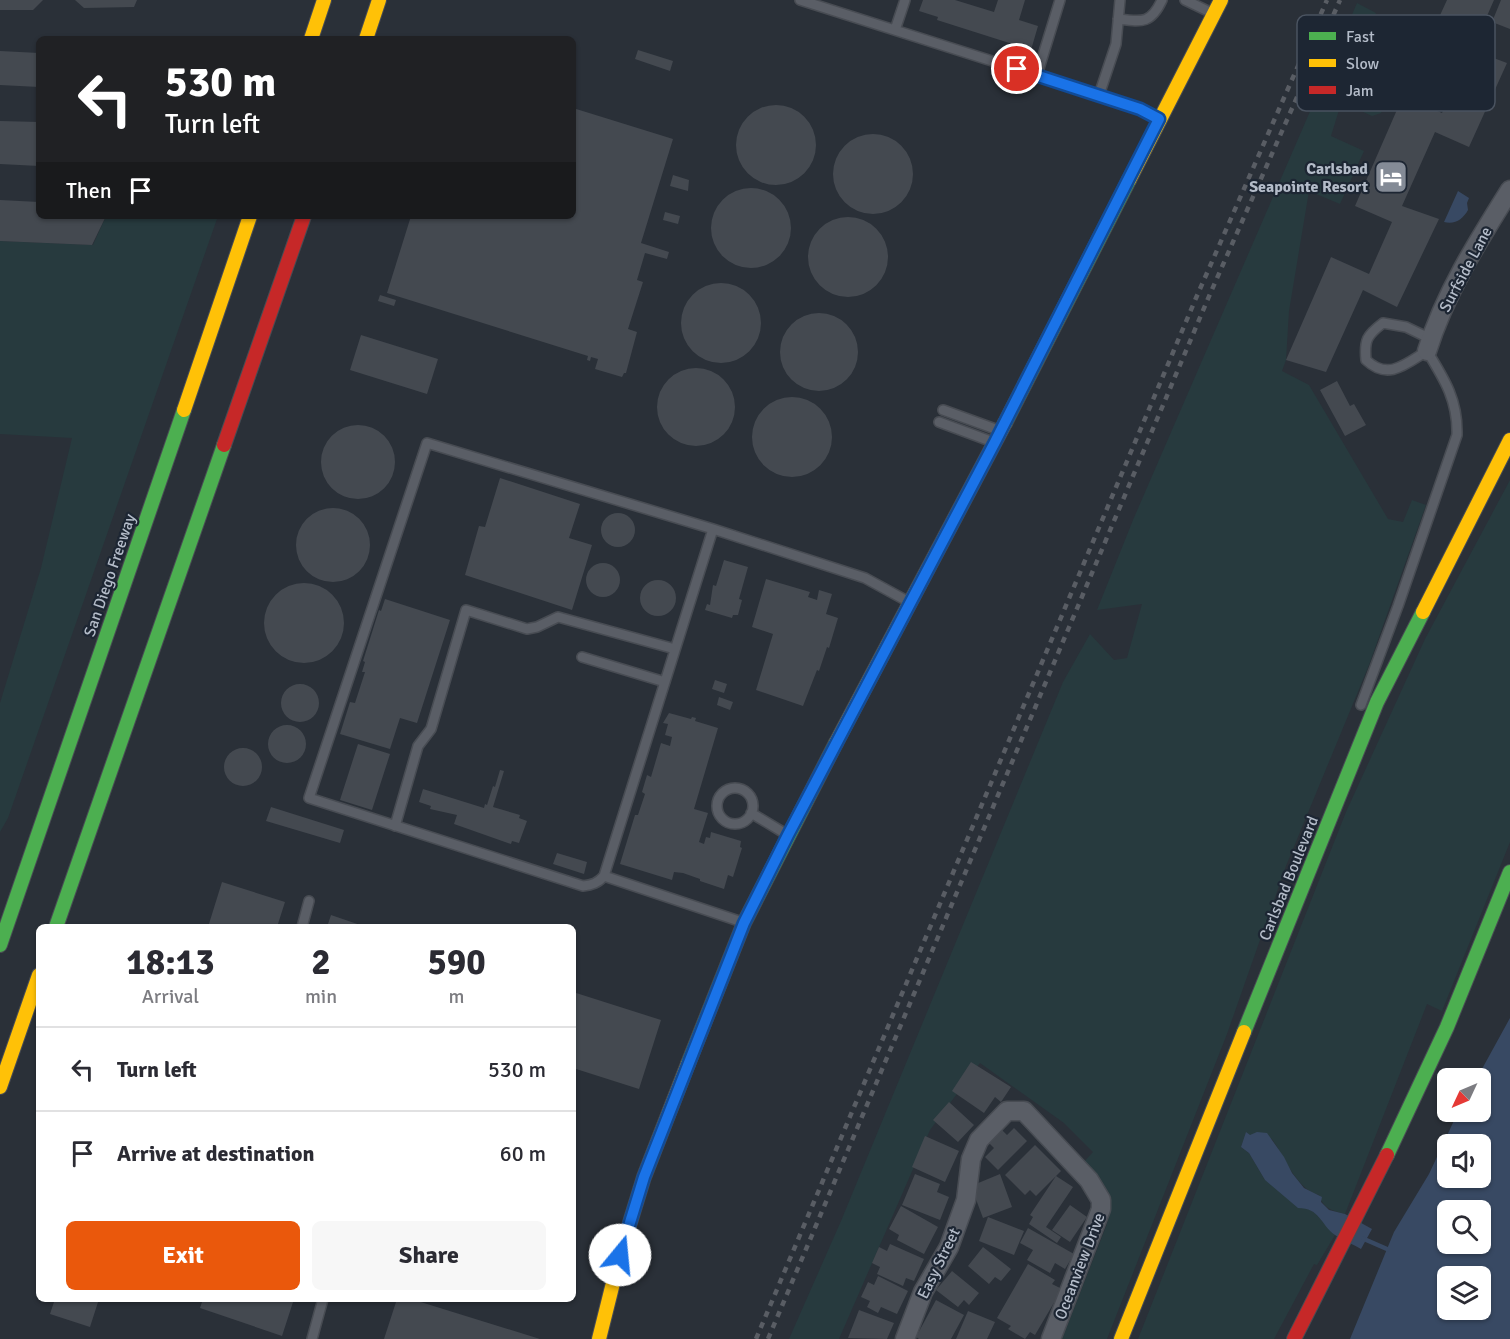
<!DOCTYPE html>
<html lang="en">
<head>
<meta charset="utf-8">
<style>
  :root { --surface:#fff; --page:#f7f7f7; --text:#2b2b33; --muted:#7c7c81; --line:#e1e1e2; --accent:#ea580c }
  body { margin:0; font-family:Signika,sans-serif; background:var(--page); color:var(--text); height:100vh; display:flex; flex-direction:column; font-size:22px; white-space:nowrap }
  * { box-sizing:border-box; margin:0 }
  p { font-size:20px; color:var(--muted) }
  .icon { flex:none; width:33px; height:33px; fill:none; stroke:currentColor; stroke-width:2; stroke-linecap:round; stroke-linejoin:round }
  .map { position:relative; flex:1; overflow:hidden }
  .panel { position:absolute; left:36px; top:924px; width:540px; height:378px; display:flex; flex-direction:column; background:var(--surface); border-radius:9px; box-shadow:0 2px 4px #0004 }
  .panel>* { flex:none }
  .top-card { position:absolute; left:36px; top:36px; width:540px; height:183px; border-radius:9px; box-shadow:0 2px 4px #0004; background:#202124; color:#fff; overflow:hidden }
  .needle { width:39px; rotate:226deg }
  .buttons { position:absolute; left:1437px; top:1068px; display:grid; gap:12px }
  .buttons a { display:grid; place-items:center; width:54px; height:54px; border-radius:9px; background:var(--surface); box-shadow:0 2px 4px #0004; font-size:30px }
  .pin { position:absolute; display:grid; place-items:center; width:51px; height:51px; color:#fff; margin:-26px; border:3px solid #fff; border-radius:50%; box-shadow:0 2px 6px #0007 }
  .me { position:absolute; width:66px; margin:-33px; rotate:17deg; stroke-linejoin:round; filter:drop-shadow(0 0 4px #0008) }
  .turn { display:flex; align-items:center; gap:21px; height:126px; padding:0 30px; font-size:27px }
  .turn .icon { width:78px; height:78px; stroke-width:2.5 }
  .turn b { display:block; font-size:42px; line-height:51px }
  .then { display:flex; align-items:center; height:57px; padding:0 30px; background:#0003; gap:12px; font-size:22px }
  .eta { display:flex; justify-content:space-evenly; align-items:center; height:102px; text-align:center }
  .eta b { font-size:36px; font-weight:800; line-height:42px }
  .action { display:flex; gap:12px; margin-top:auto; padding:12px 30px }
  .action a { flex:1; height:69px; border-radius:9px; background:var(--accent); color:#fff; font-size:24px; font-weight:800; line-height:69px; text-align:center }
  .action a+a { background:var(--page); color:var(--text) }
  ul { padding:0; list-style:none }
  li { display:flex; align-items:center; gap:18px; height:84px; padding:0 30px; border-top:2px solid var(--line) }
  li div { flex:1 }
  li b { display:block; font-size:22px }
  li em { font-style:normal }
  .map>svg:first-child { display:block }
</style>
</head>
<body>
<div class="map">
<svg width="1510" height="1339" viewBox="0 0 1510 1339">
  <rect width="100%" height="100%" fill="#2a3038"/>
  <path fill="#273a3e" d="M1357,3L1376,13L1350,81L1374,28L1383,24L1406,35L1411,46L1381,113L1372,116L1348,105L1343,97L1331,136L1364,151L1340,204L1309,191L1289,311L1286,360L1282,371L1309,385L1388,519L1403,522L1412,500L1426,505L1369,665L1286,866L1227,1034L1107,1339H1062L1107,1224L1109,1209L1083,1163L1093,1152L1064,1123L980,1063L930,1130L839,1339H789L841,1221L1063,682L1090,634L1114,660L1127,658L1142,604L1097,610L1133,520Z
    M106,216H218L8,818L0,832V703L41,568L72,438L0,434V241L93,245Z
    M1510,480V842L1442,1011L1427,1004L1345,1214C1332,1211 1323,1208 1319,1195C1297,1190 1284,1156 1272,1139L1250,1136L1246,1133L1241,1147L1249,1153L1265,1180L1315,1213L1335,1235L1317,1265L1314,1264L1274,1339H1138L1346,812L1425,639Z"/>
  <path fill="#384963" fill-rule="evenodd" d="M1458,191L1469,198L1467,203L1468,210C1463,219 1455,225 1444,222Z
    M1510,1018V1339H1350L1394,1232L1429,1174L1458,1112H1480V1078H1477ZM1448,1144H1480V1178H1448ZM1448,1210H1480V1244H1448ZM1448,1276H1480V1310H1448Z
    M1246,1132L1250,1135L1257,1132L1267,1133L1284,1157L1292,1173L1304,1188L1322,1197L1321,1202L1329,1210L1345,1214L1372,1229L1361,1249C1353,1244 1343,1241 1335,1235C1320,1224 1320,1208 1298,1208L1265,1180L1249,1153L1241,1147Z"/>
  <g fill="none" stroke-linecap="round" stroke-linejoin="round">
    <path stroke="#384963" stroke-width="4.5" d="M1364,1239L1387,1249"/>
  </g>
  <path fill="#444950" d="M0,0H43L33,10H0Z
    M75,0H137L134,7L84,8Z
    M923,0H955L994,12L998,0H1025L1019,20L1038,26L1031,50L937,20L938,17L919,11Z
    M1447,0H1494L1472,50L1507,63L1469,147L1435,132L1402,206L1439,219L1397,307L1363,290L1326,372L1286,360L1331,257L1369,274L1392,222L1355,206L1403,96L1442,113L1463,63L1425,48Z
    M1501,0H1510V29L1492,22Z
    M638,50L673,61L670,71L635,59Z
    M0,51L39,53V87L0,85Z
    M736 145a40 40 0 1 1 80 0a40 40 0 1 1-80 0Z
    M573,108L673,139L641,243L669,252L667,259L645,253L637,280L643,282L628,329L637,332L626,373H624L622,377L595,369L598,359L591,357L590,361L587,360L588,356L387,293L411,216H573Z
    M0,121L39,122V166L0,164Z
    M833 174a40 40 0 1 1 80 0a40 40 0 1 1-80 0Z
    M673,175L689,180L688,191L670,186Z
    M711 228a40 40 0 1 1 80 0a40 40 0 1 1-80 0Z
    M0,200L39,202V216H106L92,245L0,241Z
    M665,212L680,216L678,224L663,220Z
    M808 257a40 40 0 1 1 80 0a40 40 0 1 1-80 0Z
    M681 323a40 40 0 1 1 80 0a40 40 0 1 1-80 0Z
    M380,295L396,300L394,306L378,301Z
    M780 352a39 39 0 1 1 78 0a39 39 0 1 1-78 0Z
    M361,335L438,359L427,394L350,370Z
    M657 407a39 39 0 1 1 78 0a39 39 0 1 1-78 0Z
    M1337,381L1350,406L1354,404L1366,425L1345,436L1320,390Z
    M752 437a40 40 0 1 1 80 0a40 40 0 1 1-80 0Z
    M321 462a37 37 0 1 1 74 0a37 37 0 1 1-74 0Z
    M500,478L580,504L569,538L592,545L572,610L465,575L479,526L485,527Z
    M296 545a37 37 0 1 1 74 0a37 37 0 1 1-74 0Z
    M601 530a17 17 0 1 1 34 0a17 17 0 1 1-34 0Z
    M724,560L748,567L739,599L742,600L738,615H733L732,618L705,610L707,604L710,605L713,585L716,586Z
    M586 580a17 17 0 1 1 34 0a17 17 0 1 1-34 0Z
    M766,579L810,592L808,597L817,600L819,590L832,594L826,614L838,618L829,648L827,647L819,671L817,670L803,706L756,690L773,634L752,627Z
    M640 598a18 18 0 1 1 36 0a18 18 0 1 1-36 0Z
    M264 623a40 40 0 1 1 80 0a40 40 0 1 1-80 0Z
    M385,599L450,620L417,723L400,718L390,749L340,734L350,702L355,703L365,672H362L365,662L363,661L379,610L381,611Z
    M715,680L727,684L724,693L712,689Z
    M281 703a19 19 0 1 1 38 0a19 19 0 1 1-38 0Z
    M719,697L733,702L730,710L717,705Z
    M669,713L691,719L692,717L696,718L695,721L718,728L694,809L708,813L699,842L704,844L706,837L710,838L711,832L741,841L740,847L742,848L733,877L728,875L724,889L700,881V879L683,873L674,872L672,880L620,864L635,815H638L645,794L642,792L647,775L651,777L661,743L670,746L672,737L665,735L668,724L663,723Z
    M268 744a19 19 0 1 1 38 0a19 19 0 1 1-38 0Z
    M358,744L390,754L372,810L340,800Z
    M224 767a19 19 0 1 1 38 0a19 19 0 1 1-38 0Z
    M500,770L504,771L493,807L520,815L519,818L527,821L519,843L512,841L511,844L454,824L457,815L430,809L431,806L419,802L423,789L484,808L485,804L487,805L493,786L495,787Z
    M271,807L344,830L340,843L266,821Z
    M557,853L587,862L584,874L553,864Z
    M222,882L285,902L277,927H208Z
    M331,915L366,927H327Z
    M573,992L661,1020L639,1089L573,1068Z
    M971,1062L1011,1087L1001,1102L995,1097L984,1113L952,1091Z
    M949,1102L974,1125L958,1142L933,1120Z
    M1014,1128L1027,1141L998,1170L985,1157L994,1148L989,1143L1002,1130L1007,1135Z
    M925,1136L959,1151L945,1182L912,1167Z
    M1035,1145L1061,1171L1036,1196L1030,1190L1025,1195L1005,1175Z
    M915,1174L940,1184L937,1192L949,1197L940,1220L902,1205Z
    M1000,1174L1012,1207L983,1218L971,1186Z
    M1056,1176L1073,1187L1046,1227L1061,1237L1057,1243L1029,1224L1033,1217L1030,1215Z
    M1070,1205L1087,1217L1070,1242L1052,1230Z
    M901,1206L938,1227L924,1254L897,1240L899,1235L889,1229Z
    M988,1217L1024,1231L1014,1255L979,1241Z
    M1028,1228L1074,1254L1065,1269L1055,1263L1050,1273L1027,1260L1033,1250L1020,1243Z
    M890,1244L924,1259L914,1281L906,1278L903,1286L877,1274L880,1267L872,1263L879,1247L887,1251Z
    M983,1247L1011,1269L1001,1281L995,1277L989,1284L968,1266Z
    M1028,1264L1055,1280L1052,1284L1062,1289L1035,1335L1030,1332L1025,1339L1008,1329L1011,1326L997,1318Z
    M952,1271L979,1293L969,1305L964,1300L958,1307L936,1290Z
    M878,1276L908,1291L897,1314L881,1307L878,1313L867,1307L870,1301L861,1297L868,1282L874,1285Z
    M55,1299H99L90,1327L50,1314Z
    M203,1299H294L282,1336L200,1308Z
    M397,1299H411L540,1339H384Z
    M936,1300L964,1315L951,1339H919L916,1337Z
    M859,1310L894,1323L887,1339L848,1338Z
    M968,1311L995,1322L987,1339H956Z"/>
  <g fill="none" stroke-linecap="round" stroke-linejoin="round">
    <defs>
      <path id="lane" d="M800,0L1099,95
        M1120,0L1116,44L1099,95L1140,109L1159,119
        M1185,0L1212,13
        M1118,19C1142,22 1151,24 1162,0
        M895,30L905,0
        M1037,75L1060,0
        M943,410L998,430
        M939,422L993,442
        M713,529L604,876C598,883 592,885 583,886L309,798L427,443L713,529L865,578L909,602
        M582,657L665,682
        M1361,705L1398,606L1457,435C1458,401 1445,380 1427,351C1406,364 1388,381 1366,360C1364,340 1367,335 1383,323L1406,327L1431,339
        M717 806a18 18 0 1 1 36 0a18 18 0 1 1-36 0Z
        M751,813L786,834
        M395,826L418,746L431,729L466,610L527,629L537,627L558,617L675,649
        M604,876L742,922
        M302,927L309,901
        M312,1339L323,1299"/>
      <path id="street" d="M1427,351C1445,293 1478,241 1510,190
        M905,1339L923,1292L949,1247L966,1200L971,1159L979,1140L1007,1111H1024L1089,1180L1101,1200V1209L1051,1339"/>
      <path id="fast" d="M1005,423L1129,180
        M56,927L224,445
        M0,945L184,410
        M1244,1032L1377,702L1423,612
        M688,1064L744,923L836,743
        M1387,1155L1447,1027L1510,872"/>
      <path id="slow" d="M311,39L324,0
        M366,39L379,0
        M1129,180L1221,0
        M184,410L250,216
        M1423,612L1510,440
        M836,743L1005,423
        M0,1087L39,975
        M599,1339L620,1255L644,1177L688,1064
        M1121,1339L1244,1032"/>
      <path id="jam" d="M224,445L304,216
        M1294,1339L1387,1155"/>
    </defs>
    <use href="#lane" stroke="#484c53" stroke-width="12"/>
    <use href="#street" stroke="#484c53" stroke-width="21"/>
    <use href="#fast" stroke="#484c53" stroke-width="16"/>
    <use href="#slow" stroke="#484c53" stroke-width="16"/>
    <use href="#jam" stroke="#484c53" stroke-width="16"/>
    <use href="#lane" stroke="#5a5e66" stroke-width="9"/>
    <use href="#street" stroke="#5a5e66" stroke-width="18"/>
    <use href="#fast" stroke="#4caf50" stroke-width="14"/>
    <use href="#slow" stroke="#ffc107" stroke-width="14"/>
    <use href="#jam" stroke="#c62828" stroke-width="14"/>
    <path stroke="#595d64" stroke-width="4.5" stroke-dasharray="6 6" stroke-linecap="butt" d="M756,1339L1196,298L1327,0
      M768,1339L1210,294L1340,0"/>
  </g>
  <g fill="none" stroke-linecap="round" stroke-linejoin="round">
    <defs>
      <path id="route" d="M620,1255L644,1177L744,923L788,835L995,442L1159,119L1140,109L1017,69"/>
    </defs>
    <use href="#route" stroke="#114b97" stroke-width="15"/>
    <use href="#route" stroke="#1a73e8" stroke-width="10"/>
  </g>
  <defs>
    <symbol id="hotel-square" viewBox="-11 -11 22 22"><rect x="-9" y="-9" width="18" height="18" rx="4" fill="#848b96" stroke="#1d2633"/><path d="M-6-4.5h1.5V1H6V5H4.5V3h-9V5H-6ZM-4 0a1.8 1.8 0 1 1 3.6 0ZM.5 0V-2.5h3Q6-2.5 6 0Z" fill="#fff"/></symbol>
  </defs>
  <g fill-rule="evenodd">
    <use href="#hotel-square" x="1372" y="158" width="38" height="38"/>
  </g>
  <g text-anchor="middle" stroke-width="4.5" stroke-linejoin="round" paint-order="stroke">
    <g font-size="16" font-weight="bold" fill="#b4bcc9" stroke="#1d2633" text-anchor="end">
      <text x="1368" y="174">Carlsbad<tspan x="1368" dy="18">Seapointe Resort</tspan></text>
    </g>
    <g font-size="16" fill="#b4bcc9" stroke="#1d2633">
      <text transform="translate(1465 269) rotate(-62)" y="6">Surfside Lane</text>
      <text transform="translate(109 575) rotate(-71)" y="6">San Diego Freeway</text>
      <text transform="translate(1288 878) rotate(-68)" y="6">Carlsbad Boulevard</text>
      <text transform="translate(938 1263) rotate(-64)" y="6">Easy Street</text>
      <text transform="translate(1079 1266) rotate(-69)" y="6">Oceanview Drive</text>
    </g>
  </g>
  <rect x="1297" y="15" width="198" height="96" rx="9" fill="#1d2633" stroke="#4a5360" stroke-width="1.5"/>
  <rect x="1309" y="32" width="27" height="8" fill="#4caf50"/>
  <rect x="1309" y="59" width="27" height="8" fill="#ffc107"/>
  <rect x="1309" y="86" width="27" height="8" fill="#c62828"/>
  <g font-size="16" fill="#b4bcc9">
    <text x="1346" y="42">Fast</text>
    <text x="1346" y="69">Slow</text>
    <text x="1346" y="96">Jam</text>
  </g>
</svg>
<div class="buttons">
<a><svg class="needle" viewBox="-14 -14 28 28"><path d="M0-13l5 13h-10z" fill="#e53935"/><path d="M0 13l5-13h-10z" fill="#7c7c81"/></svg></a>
<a><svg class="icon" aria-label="sound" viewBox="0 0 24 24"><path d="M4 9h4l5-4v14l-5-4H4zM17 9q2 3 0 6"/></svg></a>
<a><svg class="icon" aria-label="search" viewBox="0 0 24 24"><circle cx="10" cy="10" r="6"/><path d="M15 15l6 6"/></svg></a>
<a><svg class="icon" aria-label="layers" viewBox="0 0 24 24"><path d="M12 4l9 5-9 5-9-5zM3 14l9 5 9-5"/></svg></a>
</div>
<div class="pin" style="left:1017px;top:69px;background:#d93025"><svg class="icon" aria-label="arrive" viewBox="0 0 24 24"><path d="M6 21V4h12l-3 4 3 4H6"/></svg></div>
<svg class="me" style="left:620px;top:1255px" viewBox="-20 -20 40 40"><circle r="19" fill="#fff"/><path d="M0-13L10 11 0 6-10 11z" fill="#1a73e8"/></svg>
<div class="top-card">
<div class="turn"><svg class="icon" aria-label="left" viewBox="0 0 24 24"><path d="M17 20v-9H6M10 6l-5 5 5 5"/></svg><div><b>530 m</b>Turn left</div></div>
<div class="then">Then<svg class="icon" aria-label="arrive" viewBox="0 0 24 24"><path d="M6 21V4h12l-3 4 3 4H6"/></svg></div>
</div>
<section class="panel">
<div class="eta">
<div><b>18:13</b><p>Arrival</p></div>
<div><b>2</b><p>min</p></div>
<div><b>590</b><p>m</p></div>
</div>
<ul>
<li><svg class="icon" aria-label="left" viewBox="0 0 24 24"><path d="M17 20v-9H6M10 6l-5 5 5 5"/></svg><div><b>Turn left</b></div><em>530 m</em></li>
<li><svg class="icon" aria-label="arrive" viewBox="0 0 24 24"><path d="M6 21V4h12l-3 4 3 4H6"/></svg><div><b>Arrive at destination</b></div><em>60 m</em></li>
</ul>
<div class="action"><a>Exit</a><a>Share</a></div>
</section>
</div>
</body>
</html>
